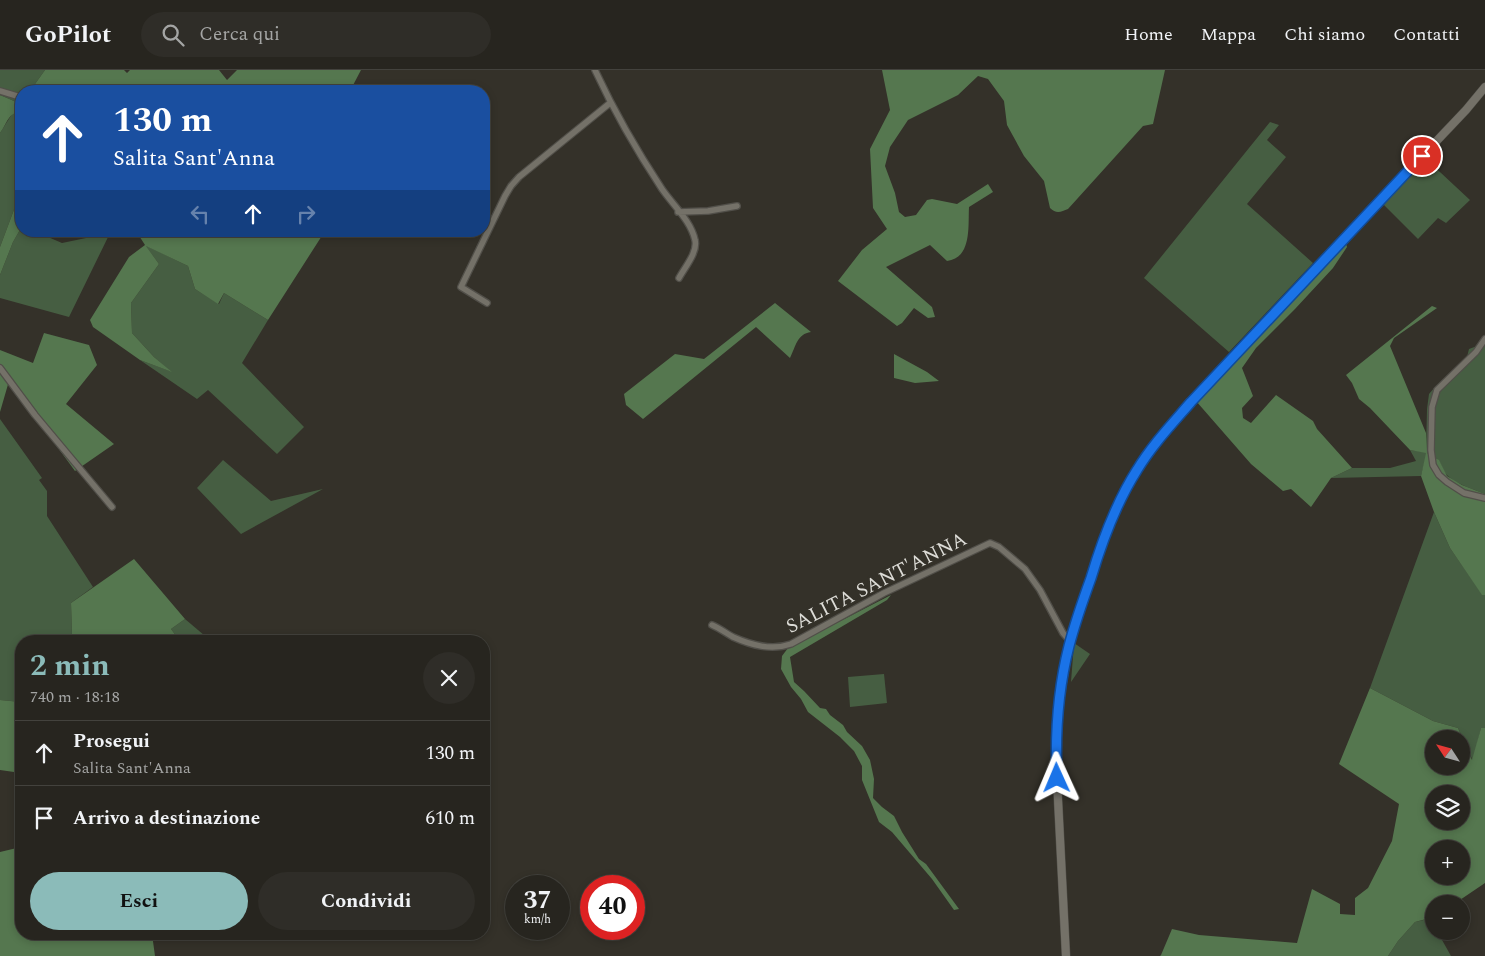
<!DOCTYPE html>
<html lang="it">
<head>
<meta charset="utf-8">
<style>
  :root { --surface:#27251f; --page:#2f2d28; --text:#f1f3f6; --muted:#a4a5a4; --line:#43423d; --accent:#8bbbb9 }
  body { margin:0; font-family:Spectral,serif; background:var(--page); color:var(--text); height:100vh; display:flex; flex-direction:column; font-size:19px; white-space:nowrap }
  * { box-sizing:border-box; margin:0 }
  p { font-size:16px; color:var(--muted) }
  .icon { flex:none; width:28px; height:28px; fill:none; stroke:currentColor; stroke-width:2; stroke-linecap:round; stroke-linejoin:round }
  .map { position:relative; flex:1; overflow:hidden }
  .drawer { position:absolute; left:15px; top:565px; width:475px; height:305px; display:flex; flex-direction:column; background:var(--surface); border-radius:20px; box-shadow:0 2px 8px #0003,0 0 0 1px var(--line) }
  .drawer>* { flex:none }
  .guide { position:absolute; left:15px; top:15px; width:475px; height:152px; border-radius:20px; box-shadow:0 2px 8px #0003,0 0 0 1px var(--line); background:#1a4fa0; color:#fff; overflow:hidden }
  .needle { width:32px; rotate:306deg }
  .buttons { position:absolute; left:1425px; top:660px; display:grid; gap:10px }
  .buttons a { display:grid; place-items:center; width:45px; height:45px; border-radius:50%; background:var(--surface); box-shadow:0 2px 8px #0003,0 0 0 1px var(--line); font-size:25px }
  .speed { position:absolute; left:505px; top:805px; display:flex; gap:10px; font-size:25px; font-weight:700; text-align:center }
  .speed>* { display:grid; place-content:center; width:65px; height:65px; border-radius:50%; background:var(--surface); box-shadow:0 2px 8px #0003,0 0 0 1px var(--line); line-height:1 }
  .speed small { font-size:12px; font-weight:400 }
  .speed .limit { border:8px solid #d22; background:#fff; color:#111 }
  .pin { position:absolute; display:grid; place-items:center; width:42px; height:42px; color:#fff; margin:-21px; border:2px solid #fff; border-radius:50%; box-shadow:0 1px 5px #0007 }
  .me { position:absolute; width:55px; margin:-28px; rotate:359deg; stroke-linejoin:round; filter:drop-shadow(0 0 4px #0008) }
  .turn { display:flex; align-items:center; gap:18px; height:105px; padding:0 15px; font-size:22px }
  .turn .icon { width:65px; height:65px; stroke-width:2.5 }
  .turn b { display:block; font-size:35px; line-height:42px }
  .lanes { display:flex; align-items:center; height:48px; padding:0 15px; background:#0003; justify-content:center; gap:25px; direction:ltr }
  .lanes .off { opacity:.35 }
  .round { display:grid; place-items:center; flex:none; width:52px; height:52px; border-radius:26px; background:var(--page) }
  .head { display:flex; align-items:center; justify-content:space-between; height:85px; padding:0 15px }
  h1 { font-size:30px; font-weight:700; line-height:38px; color:var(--accent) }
  .button { display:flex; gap:10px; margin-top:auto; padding:10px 15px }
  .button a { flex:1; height:58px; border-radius:30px; background:var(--accent); color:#111; font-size:20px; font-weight:700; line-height:58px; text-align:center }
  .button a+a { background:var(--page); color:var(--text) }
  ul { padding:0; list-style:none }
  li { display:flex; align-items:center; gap:15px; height:65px; padding:0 15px; border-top:1px solid var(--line) }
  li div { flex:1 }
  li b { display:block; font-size:19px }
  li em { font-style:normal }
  header { display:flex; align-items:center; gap:30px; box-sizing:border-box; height:70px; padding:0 25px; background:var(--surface); border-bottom:1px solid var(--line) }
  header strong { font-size:24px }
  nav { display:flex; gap:28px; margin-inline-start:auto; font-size:18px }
  .search { width:350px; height:45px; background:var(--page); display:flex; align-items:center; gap:12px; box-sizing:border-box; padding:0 18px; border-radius:28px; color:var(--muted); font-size:19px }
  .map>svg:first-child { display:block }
</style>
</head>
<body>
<header>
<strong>GoPilot</strong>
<div class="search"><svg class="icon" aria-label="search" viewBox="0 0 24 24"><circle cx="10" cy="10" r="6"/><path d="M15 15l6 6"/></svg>Cerca qui</div>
<nav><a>Home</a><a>Mappa</a><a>Chi siamo</a><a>Contatti</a></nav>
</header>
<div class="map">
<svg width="1485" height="886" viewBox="0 0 1485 886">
  <rect width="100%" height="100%" fill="#343129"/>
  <path fill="#465e42" d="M0,0H45L30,21H21V34L0,25Z
    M18,41L21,42V121L0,177V63L12,44Z
    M1270,52L1279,55L1267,70L1286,87L1247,134L1313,193L1229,282L1144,208Z
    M1426,89L1470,130L1446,153L1438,148L1418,169L1382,133Z
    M21,158V161H46L48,167L62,173L86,168L92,161H111L69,247L0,228V205L13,172Z
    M145,175L188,196L195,219L219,234L224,223L268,250L242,293L304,357L277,384L208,320L197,329L140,290L170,301L154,287L132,263L131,233L159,194Z
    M1485,273V424C1473,419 1458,415 1448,406C1438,396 1445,391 1427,383L1421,406L1331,408L1352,398H1390L1416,391L1410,380L1426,382L1427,339L1429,324L1435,317L1467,287L1469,279Z
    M0,349L42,408L39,410L47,421V446L93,517L71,533L72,565L64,571H21V632L0,630Z
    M223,390L271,431L323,419L241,464L197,418Z
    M1434,442L1450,478L1482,524L1485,525V658H1481L1473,691L1458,658L1433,651L1370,618Z
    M185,549L211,571H180L171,559Z
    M1074,573L1090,584L1071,612Z
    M884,604L887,633L850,637L848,607Z
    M1432,848L1434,861H1437L1451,886H1388L1398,871L1415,852Z"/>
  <path fill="#55774f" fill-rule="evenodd" d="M45,0H124L127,3L130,0H219L227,10L237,0H361L350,21H30Z
    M882,0H1165L1153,54L1143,56L1068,139C1061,142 1056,144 1050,138L1044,111L1024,86L1007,55L1004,31L988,9L978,6L958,25L908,50L890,77L885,96L895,123L899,142L905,147L916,145L927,130L932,129L957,134L988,114L993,122L969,137C968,156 972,188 947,191L930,175L886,197L932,237L935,247L928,248L914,238L902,253L897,256L838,211L862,180L887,159L873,138L870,79L890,40Z
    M0,25L21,34V42C8,42 7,54 0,63Z
    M21,121V158L13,172L0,205V177Z
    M136,161H325L268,250L224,223L218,234L195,219L188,196L146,176L159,194L131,233L132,263L154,287L172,302L140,290L93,257L90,250L129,187L145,175Z
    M1345,170L1347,177L1333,198L1295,239L1256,278L1242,298L1253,326L1242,338L1243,348L1251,353L1276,325L1313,351L1317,359L1352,398L1331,408L1311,437L1291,419L1283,421L1251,394L1196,331Z
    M775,233L811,262C797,264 796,276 790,288L756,257L643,349L626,335L624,324L675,284L704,289Z
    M1432,236L1437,238L1394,268L1390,276L1426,363L1427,383L1439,390L1447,406L1462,415L1485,424V525H1482L1450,478L1434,442L1421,406L1426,383L1410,380L1370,338L1359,329L1352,313L1346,305Z
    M44,263L89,275L97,295L66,334L114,374L75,401L9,311L0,342V280L33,293Z
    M894,284L927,302L939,311L915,313L894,308Z
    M134,489L185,549L171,559L180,571H64L72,564L71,533Z
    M891,525L887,530L790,587L794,612L804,621L820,638L826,639L830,645L843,655L847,662L862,676L870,690L874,709L873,728L882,737L894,746L902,762L919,789L926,794L959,839L954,840L932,809L892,762L879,752L862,710V696L854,681L840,667L808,642L801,629L791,617L781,599L782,586L788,578Z
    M1370,618L1433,651L1458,658L1472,690L1481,658H1485V813L1454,834H1434V847L1415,852L1398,871L1388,886H1160L1161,885L1172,859L1199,865L1297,873L1312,819L1340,834V844L1355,845V828L1368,818L1392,771L1399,734L1339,694ZM1434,669H1461V696H1434ZM1434,724H1461V751H1434ZM1434,779H1461V806H1434Z
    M0,630L21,632V703L0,700Z
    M21,777V864H152L155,886H0V782Z"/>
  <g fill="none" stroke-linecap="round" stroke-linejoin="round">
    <defs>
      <path id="minor" d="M595,0C614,41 637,81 662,119C673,135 691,151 695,170C698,182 685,197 679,208
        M0,21L17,26L21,28
        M678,142L708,141L737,136
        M487,233L461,217L505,126L511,116L519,107L610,33
        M1485,269L1476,282L1437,320L1432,337L1431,380L1433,395L1439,405L1447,412L1464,423L1485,428
        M0,298L35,345L112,437
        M712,555C719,558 726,563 733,567C751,575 771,581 791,574L884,523L990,473L999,477L1025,499L1040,520L1063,563L1070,571"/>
      <path id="tertiary" d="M1066,886L1056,690L1059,633L1070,571L1107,462L1122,426L1145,388L1155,374L1191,332L1356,156L1466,40L1485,17"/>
    </defs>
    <use href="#minor" stroke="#514f49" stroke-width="8"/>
    <use href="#tertiary" stroke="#514f49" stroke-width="9"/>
    <use href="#minor" stroke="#747168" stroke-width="5.5"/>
    <use href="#tertiary" stroke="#747168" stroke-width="8"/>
  </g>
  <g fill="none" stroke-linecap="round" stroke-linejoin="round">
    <defs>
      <path id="route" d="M1057,708C1055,664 1058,619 1069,576C1075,553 1083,530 1091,508C1102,471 1116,433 1137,400C1152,375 1172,354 1191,332L1422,86"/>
    </defs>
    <use href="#route" stroke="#114b97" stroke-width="12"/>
    <use href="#route" stroke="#1a73e8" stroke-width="9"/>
  </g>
  <g text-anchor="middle" stroke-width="5" stroke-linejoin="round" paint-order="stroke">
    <g font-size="20" fill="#dcdbd6" stroke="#343129">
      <text transform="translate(876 512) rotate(-27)" y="7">SALITA SANT'ANNA</text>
    </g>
  </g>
</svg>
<div class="buttons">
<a><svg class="needle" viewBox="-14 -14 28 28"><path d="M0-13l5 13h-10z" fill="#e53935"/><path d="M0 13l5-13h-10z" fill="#a4a5a4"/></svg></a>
<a><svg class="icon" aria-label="layers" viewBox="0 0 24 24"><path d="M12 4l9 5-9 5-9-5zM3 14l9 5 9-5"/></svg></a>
<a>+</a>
<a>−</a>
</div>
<div class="speed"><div>37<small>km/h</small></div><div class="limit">40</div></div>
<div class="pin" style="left:1422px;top:86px;background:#d93025"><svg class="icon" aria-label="arrive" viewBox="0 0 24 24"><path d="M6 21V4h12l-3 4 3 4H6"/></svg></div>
<svg class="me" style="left:1057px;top:708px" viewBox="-20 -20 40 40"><path d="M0-17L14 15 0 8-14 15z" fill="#1a73e8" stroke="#fff" stroke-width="4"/></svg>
<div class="guide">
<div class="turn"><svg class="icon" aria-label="ahead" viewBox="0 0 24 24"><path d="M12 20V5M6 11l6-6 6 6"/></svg><div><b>130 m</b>Salita Sant'Anna</div></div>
<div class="lanes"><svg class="icon off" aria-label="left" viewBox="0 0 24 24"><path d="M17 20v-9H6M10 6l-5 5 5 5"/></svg><svg class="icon" aria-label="ahead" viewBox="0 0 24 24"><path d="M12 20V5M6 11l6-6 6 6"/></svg><svg class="icon off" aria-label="right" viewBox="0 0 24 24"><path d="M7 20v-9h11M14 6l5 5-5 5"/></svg></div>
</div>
<section class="drawer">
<div class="head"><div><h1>2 min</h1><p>740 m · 18:18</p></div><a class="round"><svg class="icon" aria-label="close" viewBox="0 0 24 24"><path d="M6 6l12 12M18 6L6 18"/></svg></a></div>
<ul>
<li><svg class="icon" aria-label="ahead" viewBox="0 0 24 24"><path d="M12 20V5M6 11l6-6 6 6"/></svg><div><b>Prosegui</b><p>Salita Sant'Anna</p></div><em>130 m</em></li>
<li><svg class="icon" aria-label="arrive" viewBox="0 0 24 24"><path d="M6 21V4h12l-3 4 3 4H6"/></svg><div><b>Arrivo a destinazione</b></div><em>610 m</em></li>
</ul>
<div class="button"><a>Esci</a><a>Condividi</a></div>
</section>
</div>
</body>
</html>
